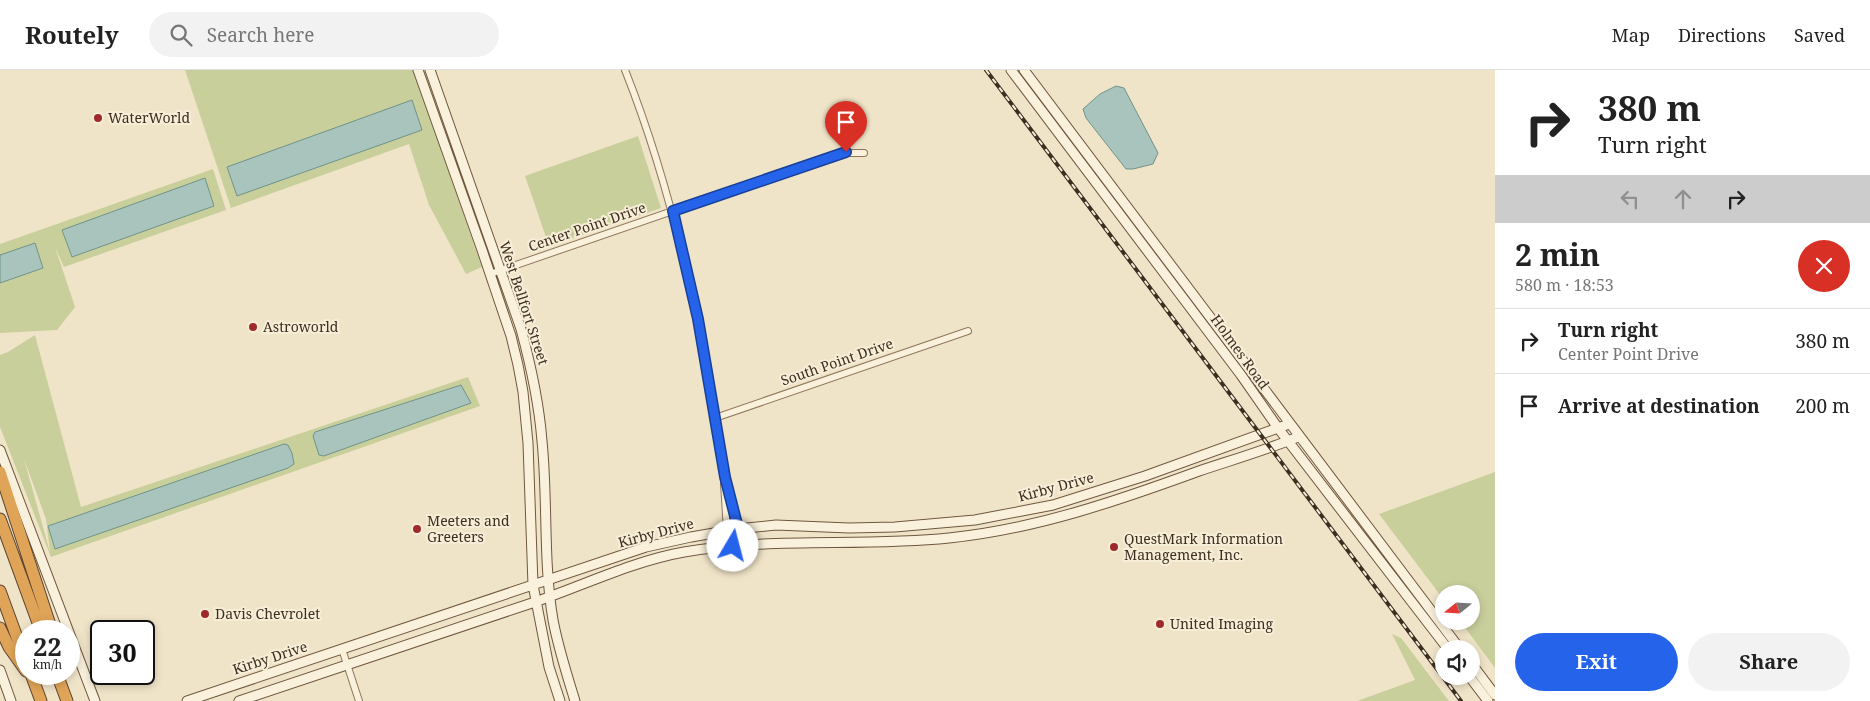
<!DOCTYPE html>
<html lang="en">
<head>
<meta charset="utf-8">
<style>
  :root { --surface:#fff; --page:#f2f2f2; --text:#222; --muted:#767676; --line:#e0e0e0; --accent:#2563eb }
  body { margin:0; font-family:"Noto Serif",serif; background:var(--page); color:var(--text); height:100vh; display:flex; flex-direction:column; font-size:19px; white-space:nowrap }
  * { box-sizing:border-box; margin:0 }
  p { font-size:16px; color:var(--muted) }
  .icon { flex:none; width:28px; height:28px; fill:none; stroke:currentColor; stroke-width:2; stroke-linecap:round; stroke-linejoin:round }
  .map { position:relative; flex:1; overflow:hidden }
  .side { display:flex; flex-direction:column; background:var(--surface); width:375px }
  .side>* { flex:none }
  .top-card { background:#fff; color:var(--text); overflow:hidden }
  .needle { width:32px; rotate:252deg }
  .controls { position:absolute; left:1435px; top:515px; display:grid; gap:10px }
  .controls a { display:grid; place-items:center; width:45px; height:45px; border-radius:50%; background:var(--surface); box-shadow:0 2px 8px #0003; font-size:25px }
  .speed { position:absolute; left:15px; top:550px; display:flex; gap:10px; font-size:25px; font-weight:700; text-align:center }
  .speed>* { display:grid; place-content:center; width:65px; height:65px; border-radius:50%; background:var(--surface); box-shadow:0 2px 8px #0003; line-height:1 }
  .speed small { font-size:12px; font-weight:400 }
  .speed .limit { border:2px solid #111; border-radius:8px; background:#fff; color:#111 }
  .pin { position:absolute; display:grid; place-items:center; width:42px; height:42px; color:#fff; margin:-51px -21px; border-radius:50% 50% 50% 0; rotate:-45deg; box-shadow:0 0 5px #0007 }
  .pin .icon { rotate:45deg }
  .me { position:absolute; width:55px; margin:-28px; rotate:8deg; stroke-linejoin:round; filter:drop-shadow(0 0 4px #0008) }
  .turn { display:flex; align-items:center; gap:18px; height:105px; padding:0 20px; font-size:22px }
  .turn .icon { width:65px; height:65px; stroke-width:2.5 }
  .turn b { display:block; font-size:35px; line-height:42px }
  .lanes { display:flex; align-items:center; height:48px; padding:0 20px; background:#0003; justify-content:center; gap:25px; direction:ltr }
  .lanes .off { opacity:.35 }
  .round { display:grid; place-items:center; flex:none; width:52px; height:52px; border-radius:26px; background:var(--page) }
  .summary { display:flex; align-items:center; justify-content:space-between; height:85px; padding:0 20px }
  h1 { font-size:30px; font-weight:700; line-height:38px }
  .action { display:flex; gap:10px; margin-top:auto; padding:10px 20px }
  .action a { flex:1; height:58px; border-radius:30px; background:var(--accent); color:#fff; font-size:20px; font-weight:700; line-height:58px; text-align:center }
  .action a+a { background:var(--page); color:var(--text) }
  ul { padding:0; list-style:none }
  li { display:flex; align-items:center; gap:15px; height:65px; padding:0 20px; border-top:1px solid var(--line) }
  li div { flex:1 }
  li b { display:block; font-size:19px }
  li em { font-style:normal }
  header { display:flex; align-items:center; gap:30px; box-sizing:border-box; height:70px; padding:0 25px; background:var(--surface); border-bottom:1px solid var(--line) }
  header strong { font-size:24px }
  nav { display:flex; gap:28px; margin-inline-start:auto; font-size:18px }
  .search { width:350px; height:45px; background:var(--page); display:flex; align-items:center; gap:12px; box-sizing:border-box; padding:0 18px; border-radius:28px; color:var(--muted); font-size:19px }
  main { display:flex; flex:1; min-height:0 }
  .map>svg:first-child { display:block }
</style>
</head>
<body>
<header>
<strong>Routely</strong>
<div class="search"><svg class="icon" aria-label="search" viewBox="0 0 24 24"><circle cx="10" cy="10" r="6"/><path d="M15 15l6 6"/></svg>Search here</div>
<nav><a>Map</a><a>Directions</a><a>Saved</a></nav>
</header>
<main>
<div class="map">
<svg width="1495" height="631" viewBox="0 0 1495 631">
  <rect width="100%" height="100%" fill="#f0e4c8"/>
  <path fill="#c9cf9b" fill-rule="evenodd" d="M185,0H413L482,197L466,204L429,135L409,74L231,138Z
    M638,66L661,138L549,176L525,106Z
    M213,99L226,140L64,197L55,177L75,237L57,260L0,263V174Z
    M35,265L81,437L468,307L480,336L51,487L0,357V285L8,282ZM24,389L46,449L50,482Z
    M1495,402V598L1460,551H1471V524H1444V530L1379,444Z
    M1392,564L1401,568L1449,631H1357L1415,610Z"/>
  <path fill="#a9c4bc" stroke="#6f938a" d="M1116,16L1124,18L1158,83L1153,94L1133,99H1126L1086,48L1083,39L1100,24Z
    M412,30L422,60L237,126L227,97Z
    M205,108L214,136L72,187L62,160Z
    M35,173L43,198L0,213V185Z
    M461,315L471,333L324,386L319,385L313,366L315,362Z
    M284,374L288,375L292,383L294,394L288,398L55,479L48,456Z"/>
  <g fill="none" stroke-linecap="round" stroke-linejoin="round">
    <defs>
      <path id="minor" d="M625,0C675,126 701,258 722,392C726,412 737,438 737,458C737,464 734,470 733,476
        M490,204L841,83H864
        M715,348L968,261
        M724,413L727,461L733,476
        M342,579L359,631"/>
      <path id="secondary" d="M418,0L482,180L511,266L518,295L523,322L528,373L533,515L549,597L560,631
        M430,0L521,259C531,296 539,333 542,371C548,431 543,491 553,550C558,577 567,605 575,631
        M1011,0L1241,305L1278,358L1448,579
        M1024,0C1170,193 1314,387 1460,579
        M0,380L95,631
        M1471,593L1495,625
        M0,600L11,631
        M1469,606L1488,631
        M187,631L646,477L691,467L737,459L776,455L849,458L895,457L975,450L1053,435L1145,406L1289,354
        M239,631C337,598 435,566 532,533C582,516 633,491 684,482C772,467 861,477 949,468C1036,459 1117,431 1199,401C1232,390 1266,380 1298,367"/>
      <path id="motorway" d="M0,402L52,561
        M0,449L41,561
        M0,521L26,592
        M0,558L9,577L26,601
        M31,604L41,631
        M57,604L67,631"/>
    </defs>
    <use href="#minor" stroke="#8d765c" stroke-width="8"/>
    <use href="#secondary" stroke="#6f573f" stroke-width="11"/>
    <use href="#motorway" stroke="#5b4430" stroke-width="13"/>
    <use href="#minor" stroke="#faf1dc" stroke-width="6"/>
    <use href="#secondary" stroke="#faf1dc" stroke-width="9"/>
    <use href="#motorway" stroke="#e0a458" stroke-width="11"/>
    <defs>
      <path id="rail" d="M986,0L1461,631"/>
    </defs>
    <use href="#rail" stroke="#3d2e20" stroke-width="4"/>
    <use href="#rail" stroke="#f7eed8" stroke-width="2" stroke-dasharray="5.5" stroke-linecap="butt"/>
  </g>
  <g fill="none" stroke-linecap="round" stroke-linejoin="round">
    <defs>
      <path id="route" d="M733,476L738,459L736,450L725,407L698,249L673,141L846,82"/>
    </defs>
    <use href="#route" stroke="#184099" stroke-width="12"/>
    <use href="#route" stroke="#2563eb" stroke-width="9"/>
  </g>
  <g fill="#9e2a2b" stroke="#f7eed8" stroke-width="2">
    <circle cx="98" cy="48" r="5"/>
    <circle cx="253" cy="257" r="5"/>
    <circle cx="417" cy="459" r="5"/>
    <circle cx="1114" cy="477" r="5"/>
    <circle cx="205" cy="544" r="5"/>
    <circle cx="1160" cy="554" r="5"/>
  </g>
  <g text-anchor="middle" stroke-width="4" stroke-linejoin="round" paint-order="stroke">
    <g font-size="14" fill="#3d2e20" stroke="#f7eed8" text-anchor="start">
      <text x="108" y="53">WaterWorld</text>
      <text x="263" y="262">Astroworld</text>
      <text x="427" y="456">Meeters and<tspan x="427" dy="16">Greeters</tspan></text>
      <text x="1124" y="474">QuestMark Information<tspan x="1124" dy="16">Management, Inc.</tspan></text>
      <text x="215" y="549">Davis Chevrolet</text>
      <text x="1170" y="559">United Imaging</text>
    </g>
    <g font-size="14" fill="#3d2e20" stroke="#f7eed8">
      <text transform="translate(587 157) rotate(-19)" y="5">Center Point Drive</text>
      <text transform="translate(524 233) rotate(72)" y="5">West Bellfort Street</text>
      <text transform="translate(1240 282) rotate(54)" y="5">Holmes Road</text>
      <text transform="translate(837 292) rotate(-19)" y="5">South Point Drive</text>
      <text transform="translate(1056 417) rotate(-15)" y="5">Kirby Drive</text>
      <text transform="translate(656 463) rotate(-15)" y="5">Kirby Drive</text>
      <text transform="translate(270 588) rotate(-18)" y="5">Kirby Drive</text>
    </g>
  </g>
</svg>
<div class="controls">
<a><svg class="needle" viewBox="-14 -14 28 28"><path d="M0-13l5 13h-10z" fill="#e53935"/><path d="M0 13l5-13h-10z" fill="#767676"/></svg></a>
<a><svg class="icon" aria-label="sound" viewBox="0 0 24 24"><path d="M4 9h4l5-4v14l-5-4H4zM17 9q2 3 0 6"/></svg></a>
</div>
<div class="speed"><div>22<small>km/h</small></div><div class="limit">30</div></div>
<div class="pin" style="left:846px;top:82px;background:#d93025"><svg class="icon" aria-label="arrive" viewBox="0 0 24 24"><path d="M6 21V4h12l-3 4 3 4H6"/></svg></div>
<svg class="me" style="left:733px;top:476px" viewBox="-20 -20 40 40"><circle r="19" fill="#fff"/><path d="M0-13L10 11 0 6-10 11z" fill="#2563eb"/></svg>
</div>
<section class="side">
<div class="top-card">
<div class="turn"><svg class="icon" aria-label="right" viewBox="0 0 24 24"><path d="M7 20v-9h11M14 6l5 5-5 5"/></svg><div><b>380 m</b>Turn right</div></div>
<div class="lanes"><svg class="icon off" aria-label="left" viewBox="0 0 24 24"><path d="M17 20v-9H6M10 6l-5 5 5 5"/></svg><svg class="icon off" aria-label="ahead" viewBox="0 0 24 24"><path d="M12 20V5M6 11l6-6 6 6"/></svg><svg class="icon" aria-label="right" viewBox="0 0 24 24"><path d="M7 20v-9h11M14 6l5 5-5 5"/></svg></div>
</div>
<div class="summary"><div><h1>2 min</h1><p>580 m · 18:53</p></div><a class="round" style="background:#d93025;color:#fff"><svg class="icon" aria-label="close" viewBox="0 0 24 24"><path d="M6 6l12 12M18 6L6 18"/></svg></a></div>
<ul>
<li><svg class="icon" aria-label="right" viewBox="0 0 24 24"><path d="M7 20v-9h11M14 6l5 5-5 5"/></svg><div><b>Turn right</b><p>Center Point Drive</p></div><em>380 m</em></li>
<li><svg class="icon" aria-label="arrive" viewBox="0 0 24 24"><path d="M6 21V4h12l-3 4 3 4H6"/></svg><div><b>Arrive at destination</b></div><em>200 m</em></li>
</ul>
<div class="action"><a>Exit</a><a>Share</a></div>
</section>
</main>
</body>
</html>
